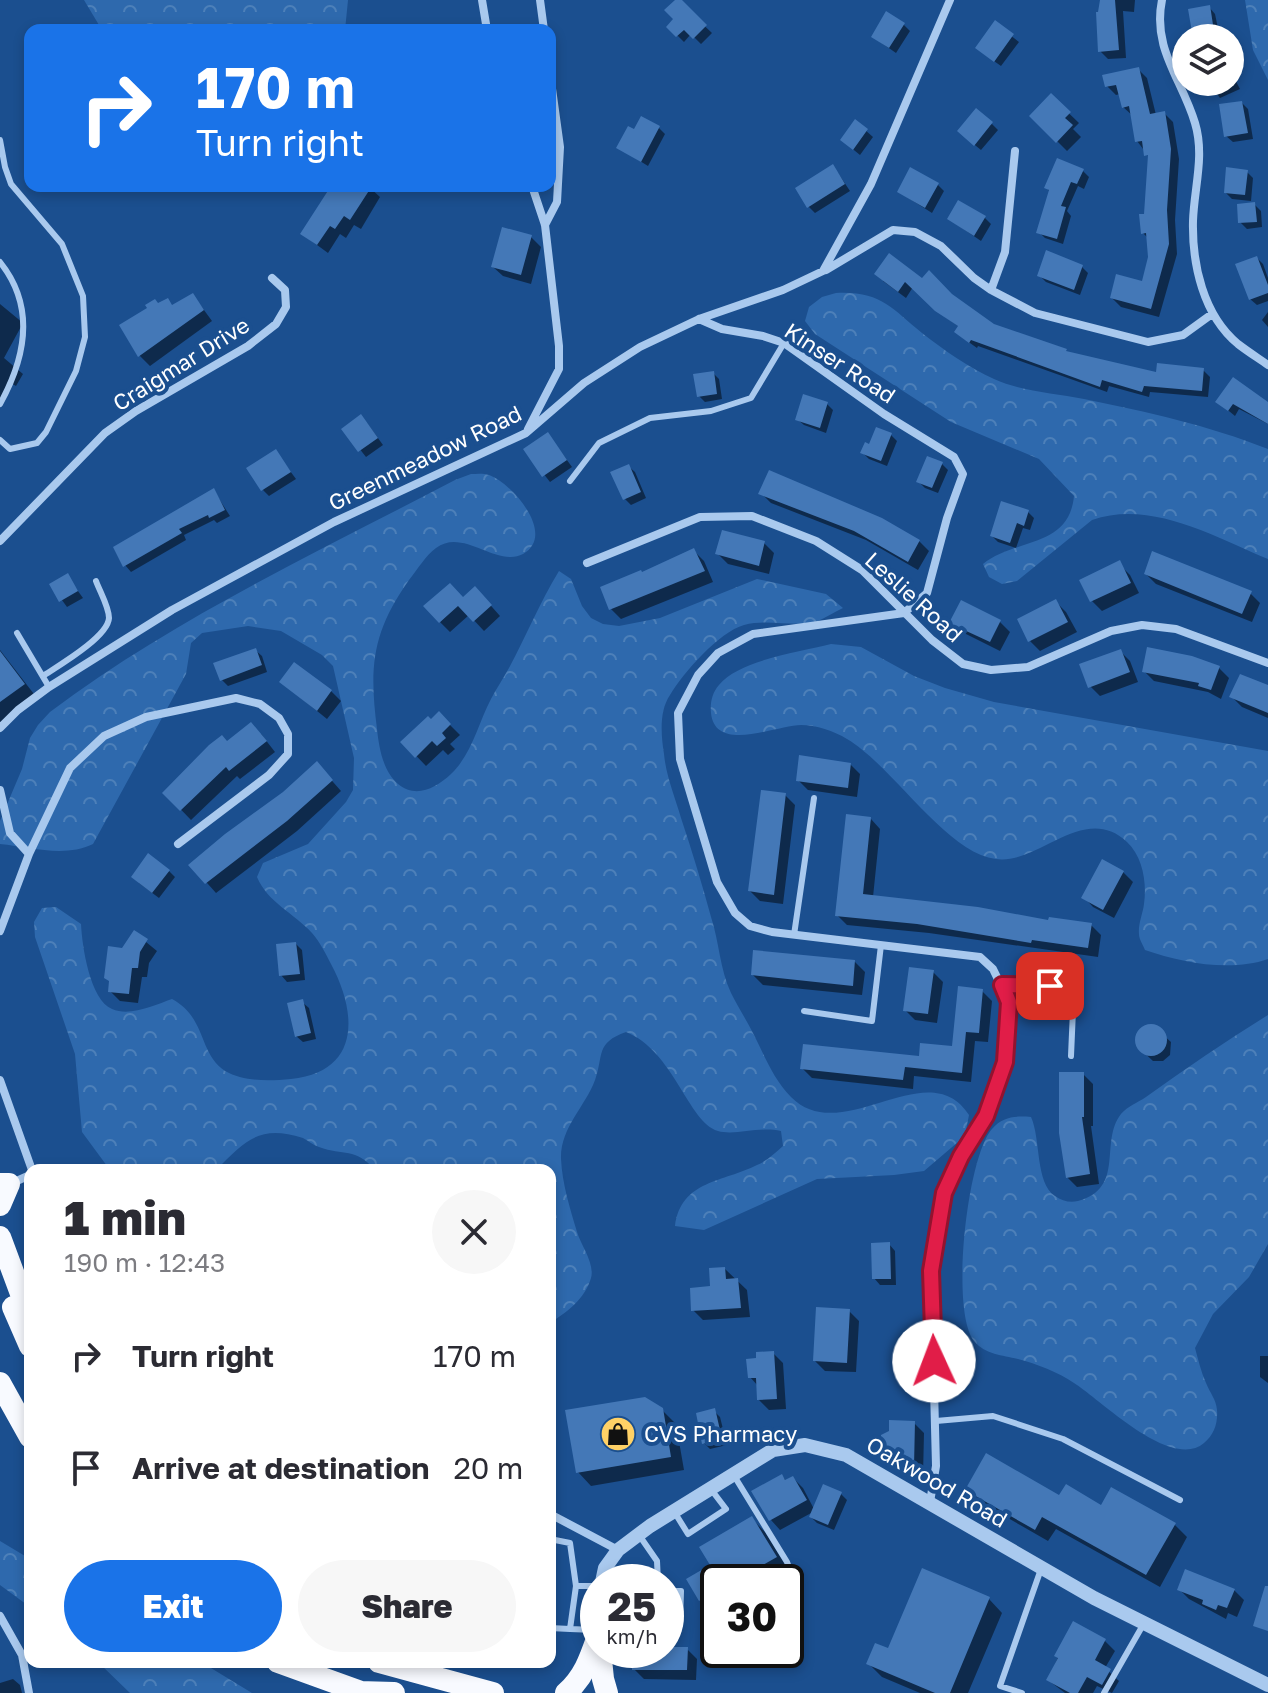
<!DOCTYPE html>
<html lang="en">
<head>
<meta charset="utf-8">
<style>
  :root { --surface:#fff; --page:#f7f7f7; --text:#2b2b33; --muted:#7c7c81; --accent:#1a73e8 }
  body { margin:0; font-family:"Golos Text",sans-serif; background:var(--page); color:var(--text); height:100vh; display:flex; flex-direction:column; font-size:30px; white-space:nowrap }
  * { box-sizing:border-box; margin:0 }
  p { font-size:26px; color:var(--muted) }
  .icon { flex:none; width:44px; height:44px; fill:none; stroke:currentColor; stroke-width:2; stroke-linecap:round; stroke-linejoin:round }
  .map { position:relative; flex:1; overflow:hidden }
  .panel { position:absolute; left:24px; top:1164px; width:532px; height:504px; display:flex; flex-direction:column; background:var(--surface); border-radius:16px; box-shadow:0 4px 12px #0003 }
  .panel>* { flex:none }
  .top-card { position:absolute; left:24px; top:24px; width:532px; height:168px; border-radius:16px; box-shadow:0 4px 12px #0003; background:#1a73e8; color:#fff; overflow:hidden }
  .buttons { position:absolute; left:1172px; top:24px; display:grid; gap:16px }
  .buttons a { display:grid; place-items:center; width:72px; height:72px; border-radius:50%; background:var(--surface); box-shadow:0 4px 12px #0003; font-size:40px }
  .speed { position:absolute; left:580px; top:1564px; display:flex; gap:16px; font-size:40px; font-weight:700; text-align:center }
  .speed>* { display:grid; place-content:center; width:104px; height:104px; border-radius:50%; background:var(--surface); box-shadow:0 4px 12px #0003; line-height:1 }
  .speed small { font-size:20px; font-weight:400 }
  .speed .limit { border:4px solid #111; border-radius:12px; background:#fff; color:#111 }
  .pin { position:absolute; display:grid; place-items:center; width:68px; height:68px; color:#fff; margin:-34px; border-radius:16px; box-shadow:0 4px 12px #0006 }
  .me { position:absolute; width:88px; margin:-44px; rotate:358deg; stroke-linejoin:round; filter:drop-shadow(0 0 6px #0008) }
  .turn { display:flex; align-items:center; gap:28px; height:168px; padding:0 40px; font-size:36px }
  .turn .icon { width:104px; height:104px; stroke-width:2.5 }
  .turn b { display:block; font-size:56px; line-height:68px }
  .round { display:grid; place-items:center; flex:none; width:84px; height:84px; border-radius:42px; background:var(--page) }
  .head { display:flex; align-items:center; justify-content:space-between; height:136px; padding:0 40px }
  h1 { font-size:48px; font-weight:800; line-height:60px }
  .action { display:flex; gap:16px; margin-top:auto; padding:16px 40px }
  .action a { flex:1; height:92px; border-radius:48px; background:var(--accent); color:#fff; font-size:32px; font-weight:800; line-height:92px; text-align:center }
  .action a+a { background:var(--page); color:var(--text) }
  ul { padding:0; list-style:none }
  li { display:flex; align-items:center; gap:24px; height:112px; padding:0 40px }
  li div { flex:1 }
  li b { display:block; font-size:30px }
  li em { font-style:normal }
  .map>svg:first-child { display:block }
</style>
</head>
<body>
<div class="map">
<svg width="1268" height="1693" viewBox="0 0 1268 1693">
  <defs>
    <pattern id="forest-crowns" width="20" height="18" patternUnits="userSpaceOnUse" patternTransform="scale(2)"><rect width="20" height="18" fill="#2e69ad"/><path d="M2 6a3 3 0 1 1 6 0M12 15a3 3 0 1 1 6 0" fill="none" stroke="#4d80b9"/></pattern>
  </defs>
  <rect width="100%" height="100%" fill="#1b4f8f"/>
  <path fill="url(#forest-crowns)" d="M84,0H348L345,30H102Z
    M1245,0H1268V80L1253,50Z
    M836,293C881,291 891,308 922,333C944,350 969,368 994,379C1023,392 1054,393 1084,399C1148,412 1207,425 1268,449V559C1216,537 1150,499 1092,520L1017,581L1002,584L989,577L983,564C1014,538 1069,549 1074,496L1039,459L951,422L815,334L805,321L809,307L822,297Z
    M471,474C476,474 483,473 489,475C512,483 557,535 523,554C497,568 463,527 436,548C426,555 417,570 409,580C372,632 369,667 377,729C379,748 383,771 398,784C416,799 436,788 451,774C472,754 478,724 491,699C496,689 503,679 509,668C526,636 540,602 559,571L571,579L582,606L591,618L603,624L619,626L660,618L757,579L826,594L843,608C834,612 821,621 811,623C789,626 766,619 744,625C719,632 683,673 670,695C659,711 661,735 664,754C666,776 675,797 681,818C692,851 702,884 711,917C719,941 720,970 731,993C738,1007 747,1021 754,1035C765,1057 774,1080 791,1097C842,1149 928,1051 969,1115L966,1130L958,1142L924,1171L894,1175L817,1179L704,1230L675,1226C681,1180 724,1182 757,1165C767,1161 775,1153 783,1146L781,1131C759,1126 735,1136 718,1131C688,1122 674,1051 626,1032C595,1043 604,1055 595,1080C585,1107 560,1128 561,1159C562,1183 570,1209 577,1232C581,1245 595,1264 591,1278C585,1299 567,1312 550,1323V1170H375C355,1147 344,1156 319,1147C313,1145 309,1141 303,1138C259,1124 245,1141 216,1170H110L82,1132L75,1054L35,937L34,922L42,908L56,907L81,924C82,946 90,1000 112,1009C130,1017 155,1005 172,999C207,1018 198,1053 225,1071C244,1082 270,1081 291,1079C360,1072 358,1014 331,964C326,954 320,942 312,933C294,913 268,903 257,877L263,863L308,844L346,802L353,790L354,758L333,666L322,655L281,631L248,626L202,633L191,643L186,674L93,844C64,858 31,847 0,844V821L22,769L30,738L38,725L50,712C173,619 318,552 455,480Z
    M831,644L861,647L914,676L945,688L994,702L1268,751V959C1231,972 1182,963 1145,950C1143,945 1139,939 1139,934C1138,924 1143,913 1144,904C1147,883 1143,857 1127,842C1084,802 1039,865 996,859C946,853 893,766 847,739C834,731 816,725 801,725C777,725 715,754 711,713C710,703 712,693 719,685C739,660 800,652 831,644Z
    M1268,1015V1244L1249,1277L1213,1314L1195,1348C1198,1359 1201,1372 1206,1383C1210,1393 1216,1399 1217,1410C1218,1423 1214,1435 1204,1443C1171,1471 1101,1400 1074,1383C1058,1372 1037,1364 1018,1359C1002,1355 986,1355 974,1341C950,1311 967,1157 992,1129C1003,1116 1016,1116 1031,1117C1041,1139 1035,1183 1055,1196C1062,1201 1070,1203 1078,1201C1126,1188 1099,1142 1121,1114C1128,1106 1137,1103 1146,1097C1186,1068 1226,1041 1268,1015Z
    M0,1541L30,1559V1607L0,1585Z
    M98,1662H201L252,1693H130Z"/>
  <path fill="#0007" d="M677,0L712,33L701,44L691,34L684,42L669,27L676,19Z
    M1102,0H1135L1134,12L1123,11L1126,58L1108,59L1100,51Z
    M1209,7L1215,14L1220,38H1195Z
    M995,23L1019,42L1001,66L984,54Z
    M903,24L910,31L896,53L873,37Z
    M1138,69L1147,78L1156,115L1164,113L1173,122L1179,159L1175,220L1177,254L1159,317L1121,307L1112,298L1143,283L1150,257L1149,239L1143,233L1150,158L1137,141L1133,116L1123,107L1120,94L1116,95L1107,86Z
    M1230,70L1240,89L1220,98L1209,82H1230Z
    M1051,96L1079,123L1073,129L1081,137L1067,151L1032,116Z
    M1242,103L1248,109L1253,139L1233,142L1226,136Z
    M856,122L873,137L860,155L849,146Z
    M992,124L998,130L981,150L965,137Z
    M659,128L665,134L648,166L619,148Z
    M1083,171L1089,177L1084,189L1078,186L1067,211L1071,216L1063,244L1045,238L1039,232L1050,192L1047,188Z
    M1247,172L1253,178L1251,201L1232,199L1226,193Z
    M838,173L850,191L815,213L808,206Z
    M938,185L944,191L932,213L899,192Z
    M333,186H368L380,197L361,229L354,225L346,238L340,234L328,253L302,234Z
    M1254,204L1261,211L1262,227L1247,229L1240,222Z
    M985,218L991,224L981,241L949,219Z
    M531,237L541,247L531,284L503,276L493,267Z
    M1257,258L1263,264L1268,278V301L1257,305L1250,299Z
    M1082,267L1088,273L1080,295L1046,282L1039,275Z
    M883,281H922L952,296L993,326L1069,353L1158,374L1203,370L1210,377L1208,397L1150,392L1149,397L1109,386L1107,392L978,346L977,348L963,338L960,327L945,317L913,287L906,298Z
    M193,295L212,321L150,366L140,356L122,326L159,305L174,307Z
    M0,304L23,323L4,358L23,374L16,386L9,382L0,399Z
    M1268,312V327L1262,320Z
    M713,373L719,379L722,399L705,402L699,396Z
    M1218,402L1268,404V424L1239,409L1235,416Z
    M827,404L833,410L826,433L804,425L797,419Z
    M367,423L383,445L366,457L344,429Z
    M891,435L897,441L887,466L869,459L862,452Z
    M553,441L572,467L550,482L525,450Z
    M276,452L296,479L269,496L263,490Z
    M942,464L948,470L938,493L925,488L919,482Z
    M628,466L635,472L646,498L631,505L625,499Z
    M214,491L230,516L217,523L214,520L184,535L186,540L131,572L125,565Z
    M761,493L919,541L929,551L918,570L866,540L771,503Z
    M1028,512L1034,518L1030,530L1023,528L1016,548L998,542L992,536Z
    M764,543L774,553L769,574L728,564L718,554Z
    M694,551L704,561L713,582L621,619L611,609L602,588L642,574Z
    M1120,565L1130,575L1139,593L1102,611L1092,601Z
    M1146,574L1250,593L1260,603L1252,622L1156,584Z
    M67,576L83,598L67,607L51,585Z
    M485,599L500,616L484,631L469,615L450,632L440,622L463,600Z
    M1056,602L1066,612L1077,632L1040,651L1030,641Z
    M952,622H1000L1010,632L1000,651L962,632Z
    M0,650L37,698L0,728Z
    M255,650L262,656L267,672L228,686L222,680Z
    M1120,651L1130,661L1138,682L1100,696L1090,686Z
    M1191,658L1219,668L1229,678L1221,699L1208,692L1154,681L1144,671Z
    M281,682L331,691L341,701L327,719Z
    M1268,688V718L1242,707L1232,697Z
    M439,714L460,735L450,744L455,749L448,755L443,750L426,766L403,742Z
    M261,734L275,752L240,779L237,776L191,820L165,793L227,743Z
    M850,764L860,774L857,797L808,790L798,780Z
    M326,774L341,791L297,831L216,893L191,865Z
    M785,795L795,805L783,904L760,901L750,891Z
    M871,819L880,829L873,897L1050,922L1091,925L1101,935L1098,957L929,933L847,925L837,915Z
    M1103,861L1123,872L1133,882L1114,918L1093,907L1084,897Z
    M169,871L175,877L159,898L139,883Z
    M135,933L157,951L149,963L147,977H142L138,1003L120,1001L110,991L123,950Z
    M296,944L302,950L305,980L287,982L281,975Z
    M855,962L865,972L862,995L763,985L753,975Z
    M933,972L943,982L937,1023L915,1020L905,1010Z
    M982,991L992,1001L988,1042L975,1041L971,1082L914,1076L913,1089L812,1078L802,1068L920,1058L954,1049Z
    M302,1002L309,1008L316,1039L303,1042L296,1036Z
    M1146,1027H1154L1171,1042L1170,1055L1163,1061H1153L1138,1047L1137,1038Z
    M1083,1074L1093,1084V1126H1091L1099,1184L1077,1187L1067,1177Z
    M889,1244L895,1251L896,1285H880L874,1278Z
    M725,1269L747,1290L750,1317L703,1320L693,1310Z
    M849,1311L859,1321L856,1372L825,1371L815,1361Z
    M773,1353L783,1363L786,1409L769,1410L759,1400L758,1386L750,1377Z
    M1260,1356H1268V1383L1260,1377Z
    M662,1410L676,1424L684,1470L591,1486L578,1472Z
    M714,1411L720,1417L727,1445L710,1449L704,1443Z
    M914,1423L924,1433L923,1476L912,1475L893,1464L883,1453Z
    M782,1476L787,1482L793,1478L803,1488L814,1509L841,1494L847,1500L834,1530L817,1523L811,1517L813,1512L780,1530L771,1520Z
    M967,1489L1060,1498L1174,1524L1187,1537L1160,1587L1056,1529L1048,1541L980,1502Z
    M751,1518L765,1532L789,1571L770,1582H718V1611L714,1613L700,1600L713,1566Z
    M1179,1589L1234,1590L1244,1600L1237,1617L1228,1613L1226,1619L1189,1599Z
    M666,1599L677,1602L676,1619L666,1618Z
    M989,1599L1002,1613L968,1693H920L882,1677L868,1663Z
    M1073,1624L1105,1641L1115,1651L1105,1668L1119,1681L1112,1693L1097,1686L1093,1693H1065L1048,1680Z
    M687,1649L697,1659L696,1680L644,1679L634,1669V1650Z
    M13,1679L20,1685L22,1693H0V1683Z"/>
  <path fill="#4478b7" d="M675,0H682L707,25L693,39L684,30L676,37L666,27L673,19L664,10Z
    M1100,0H1115L1119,50L1098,52L1096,12H1098Z
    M1210,5L1215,38H1193L1188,9Z
    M886,11L905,23L889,48L871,37Z
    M995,20L1014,34L994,62L975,48Z
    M1139,67L1150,114L1165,111L1171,149L1167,210L1169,244L1151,309L1110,298L1116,274L1142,281L1148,257L1146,233L1141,234L1139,214H1144L1148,155L1144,156L1142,141L1135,142L1129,106L1122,108L1116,85L1105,87L1102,75Z
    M1051,93L1071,112L1065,118L1073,125L1056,143L1029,116Z
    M1242,101L1248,133L1224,137L1219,104Z
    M976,108L993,122L974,146L957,131Z
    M641,116L660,126L641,162L616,148L628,126L634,129Z
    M855,119L868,129L853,150L840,140Z
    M1057,158L1084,169L1077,184L1071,182L1061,206L1066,207L1057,239L1036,233L1049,190L1044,188Z
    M833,164L845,184L807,208L795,188Z
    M910,167L939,183L925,208L897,192Z
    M1226,167L1248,170L1245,195L1224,193Z
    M331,186H372L350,220L344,216L335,229L330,226L317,245L300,234Z
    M958,200L986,216L974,236L947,219Z
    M1255,202L1257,222L1238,223L1237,204Z
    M502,227L532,235L521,275L491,267Z
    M1046,250L1083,265L1074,290L1037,276Z
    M889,253L922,278L929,270L952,294L994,324L1067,349L1066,351L1156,372L1157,363L1204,368L1202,391L1144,386L1142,392L1102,380L1100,387L971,340L969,343L954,332L958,326L935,311L905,282L898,292L874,274Z
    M1257,256L1268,285V293L1249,300L1235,264Z
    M193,293L204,310L138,357L119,325L147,308L145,305L155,299L158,303L168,298L172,305Z
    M714,371L717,394L697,397L693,374Z
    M1233,377L1268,402V424L1233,404L1228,411L1215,402Z
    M803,394L828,402L820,428L795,420Z
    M361,414L378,438L358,452L341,429Z
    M876,427L892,433L881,461L860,453L865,442L869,444Z
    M548,432L567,460L542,477L523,449Z
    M276,449L291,472L261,491L246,468Z
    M927,456L943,462L932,488L916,482Z
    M629,464L641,492L623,500L610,472Z
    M769,470L882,518L920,540L908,562L854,531L758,494Z
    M214,488L225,510L209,518L208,515L179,529L182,533L123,567L113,547Z
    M1001,501L1029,510L1024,526L1017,523L1010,543L990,536Z
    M722,530L765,541L759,566L715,554Z
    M694,548L705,571L609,610L600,587L641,570L642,572Z
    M1152,551L1252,591L1242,614L1144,574Z
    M1120,560L1131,583L1090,602L1079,580Z
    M68,573L78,591L59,602L49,584Z
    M450,583L463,597L475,586L492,605L473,622L458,606L439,623L423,606Z
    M1056,599L1068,622L1028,642L1017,619Z
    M961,600L1001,620L990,642L949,623Z
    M1147,647L1192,656L1220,666L1211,690L1198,686L1199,683L1142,672Z
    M256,648L262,665L220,681L213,663Z
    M1121,649L1130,672L1088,688L1079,664Z
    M0,651L25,684L0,702Z
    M294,662L332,690L317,711L279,682Z
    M1240,674L1268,685V713L1229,697Z
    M439,711L451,724L442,733L446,738L437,746L432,741L415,758L400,742L428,716L431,719Z
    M251,722L267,741L229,771L226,767L180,811L162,793L209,745L222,735L227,741Z
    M799,755L851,763L848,788L796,781Z
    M317,761L333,780L287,821L205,884L188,865L225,834L283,792Z
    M761,790L786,793L774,895L748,891Z
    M846,814L871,817L863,894L978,907L1048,920L1049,917L1092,923L1088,948L1032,940L1031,943L917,924L835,916Z
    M148,853L170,870L152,893L131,877Z
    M1102,859L1124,871L1103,910L1081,898Z
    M134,930L148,939L140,952L138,968H132L129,994L108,992L109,981L104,978L108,946L122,948Z
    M296,942L300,974L279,976L276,944Z
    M753,950L855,960L853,986L751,975Z
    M909,967L934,970L928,1014L903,1011Z
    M958,986L983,989L979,1033L966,1032L962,1073L905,1067L903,1080L800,1069L803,1044L919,1056L920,1043L952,1046Z
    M303,999L311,1033L295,1037L287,1003Z
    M1135 1040a16 16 0 1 1 32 0a16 16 0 1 1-32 0Z
    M1059,1072H1084V1117H1082L1090,1174L1066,1178L1059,1133Z
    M890,1242L891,1279H872L871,1243Z
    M725,1267L726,1279L738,1278L741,1308L691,1311L690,1288L710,1286L709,1268Z
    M816,1307L850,1309L847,1363L813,1361Z
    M774,1351L777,1399L757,1400L756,1378H748L746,1359L756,1358V1352Z
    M645,1397L663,1408L671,1457L576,1473L565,1410Z
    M715,1408L722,1439L702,1444L696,1413Z
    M889,1420L915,1421L914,1467L900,1466L881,1454V1435L889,1431Z
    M986,1453L1059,1495L1066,1484L1101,1505L1111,1487L1176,1523L1146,1575L1042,1517L1035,1530L965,1490Z
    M782,1474L785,1480L793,1476L807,1500L769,1521L751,1491Z
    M823,1484L842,1492L828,1525L809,1517Z
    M752,1516L777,1557L747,1574L752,1582H718V1589L699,1601L686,1579L710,1565L699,1547Z
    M922,1568L990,1597L950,1693H935L866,1664L875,1643L888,1648Z
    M1185,1569L1235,1589L1227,1608L1218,1605L1216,1610L1202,1604L1203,1600L1177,1590Z
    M1265,1586H1268V1631L1253,1626Z
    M1073,1621L1106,1639L1095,1660L1111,1669L1102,1685L1087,1677L1078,1693H1070L1046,1680L1058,1658L1054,1656Z
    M666,1647H688L687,1670H632V1650H666Z"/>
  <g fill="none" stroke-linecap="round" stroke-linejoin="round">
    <path stroke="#a9c9ee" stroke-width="6" d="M0,140L5,167L11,184L62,244L83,296L85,337L76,371L46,432L37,443L10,449L0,440
      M0,262C36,307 26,357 0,404
      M570,481L599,443L650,418L711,411L751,398L784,343
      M17,633L49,687
      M43,676C58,666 108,637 109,618C109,607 100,592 96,581
      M794,935L814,798
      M1002,985L1074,987L1071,1056
      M804,1011L872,1021L881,945
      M936,1421L993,1416L1063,1439L1180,1500
      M733,1474L787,1562L790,1570L786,1585
      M675,1513L688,1534L726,1509L710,1488
      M639,1535L657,1561L658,1582
      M550,1539L570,1543L576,1586L570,1629L550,1628
      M576,1586H598
      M666,1591H681L680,1625L666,1624
      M718,1617L710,1621V1653L781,1659L782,1650
      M570,1629L595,1630
      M1022,1693L1000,1686L1041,1569
      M1104,1693L1143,1625"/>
    <path stroke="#a9c9ee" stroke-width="8" d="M482,0L487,30
      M540,0L544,30
      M1162,0C1152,49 1182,79 1195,123C1205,156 1194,188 1193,221C1192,264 1203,315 1238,344C1247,351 1258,358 1268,365
      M545,225L557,202L560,147L550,74
      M826,270L893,230L915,232L941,246L974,278L991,290L1035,313L1148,342L1183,335L1212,314
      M991,290L1005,252L1015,151
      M699,319L722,329L763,336L784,343L884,414L954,457L963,474L947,518L927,593L904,613L753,634L718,653L698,675L678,713L680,759L717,882L735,913L750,926L772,932L980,957L993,969L1009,1002L1005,1062L986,1116L961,1156L944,1193L931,1271L936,1466L930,1502
      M528,429L559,369V346L545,225L532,186
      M0,541L105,433L136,411L248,346L276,324L286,307L285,290L272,278
      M587,563L700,517L752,516L816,541L862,570L932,640L963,664L991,670L1028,667L1111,631L1142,625L1176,629L1268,663
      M0,728L18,710L49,687L172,610L334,522L526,433L584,383L640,347L699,319L783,290L823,271L871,184L950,0
      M0,790L10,833L29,854
      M0,931L29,854L70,768L104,736L146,717L236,698L260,704L279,718L288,734V754L269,775L178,844
      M0,1080L32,1170
      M10,1184L30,1175
      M550,1514L618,1550
      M0,1616L22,1655L29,1693"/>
    <path stroke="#a9c9ee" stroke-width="14" d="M602,1582L605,1568L618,1550L650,1526L773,1450L805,1445L846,1455L1094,1598L1268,1685"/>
    <path stroke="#f8faff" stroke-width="22" d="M0,1184H9L0,1205
      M0,1237L30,1318
      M13,1307L30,1346
      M0,1383L30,1437
      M600,1650L603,1679L607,1693
      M278,1662L364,1693
      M379,1662L493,1693
      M359,1692L394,1693
      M566,1693C584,1677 590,1659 598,1636"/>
  </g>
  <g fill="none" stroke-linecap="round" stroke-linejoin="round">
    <defs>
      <path id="route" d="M934,1361L931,1271L944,1193L961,1156L986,1116L1005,1062L1009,1002L1002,985L1050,986"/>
    </defs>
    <use href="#route" stroke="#92132f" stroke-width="20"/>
    <use href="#route" stroke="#e11d48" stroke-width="14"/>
  </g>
  <defs>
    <symbol id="shop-disc" viewBox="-11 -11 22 22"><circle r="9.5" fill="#ffd166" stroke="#1b4f8f"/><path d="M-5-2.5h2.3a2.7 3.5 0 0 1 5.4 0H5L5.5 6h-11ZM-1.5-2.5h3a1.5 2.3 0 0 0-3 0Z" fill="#111"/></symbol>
  </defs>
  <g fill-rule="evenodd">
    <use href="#shop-disc" x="598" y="1414" width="40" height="40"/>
  </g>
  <g text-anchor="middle" stroke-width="8" stroke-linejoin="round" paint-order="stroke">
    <g font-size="22" fill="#fff" stroke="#1b4f8f">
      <text transform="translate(840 363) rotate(33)" y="8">Kinser Road</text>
      <text transform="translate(181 364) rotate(-32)" y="8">Craigmar Drive</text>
      <text transform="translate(425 458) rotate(-26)" y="8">Greenmeadow Road</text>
      <text transform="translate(914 597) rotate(42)" y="8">Leslie Road</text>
      <text transform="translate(937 1482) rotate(30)" y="8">Oakwood Road</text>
    </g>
    <g font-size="22" fill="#fff" stroke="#1b4f8f" text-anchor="start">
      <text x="644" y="1442">CVS Pharmacy</text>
    </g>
  </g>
</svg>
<div class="buttons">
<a><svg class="icon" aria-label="layers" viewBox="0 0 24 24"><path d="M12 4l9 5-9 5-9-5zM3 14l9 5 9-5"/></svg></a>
</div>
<div class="speed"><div>25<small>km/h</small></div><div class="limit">30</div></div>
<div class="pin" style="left:1050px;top:986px;background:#d93025"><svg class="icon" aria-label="arrive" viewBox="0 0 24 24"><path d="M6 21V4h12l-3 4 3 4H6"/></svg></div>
<svg class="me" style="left:934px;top:1361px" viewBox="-20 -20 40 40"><circle r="19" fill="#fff"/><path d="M0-13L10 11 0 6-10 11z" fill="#e11d48"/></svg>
<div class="top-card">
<div class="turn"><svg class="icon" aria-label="right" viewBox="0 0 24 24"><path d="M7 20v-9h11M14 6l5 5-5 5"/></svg><div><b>170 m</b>Turn right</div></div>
</div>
<section class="panel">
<div class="head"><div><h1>1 min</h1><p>190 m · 12:43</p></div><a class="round"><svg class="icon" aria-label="close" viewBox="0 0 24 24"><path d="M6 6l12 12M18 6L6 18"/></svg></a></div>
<ul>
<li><svg class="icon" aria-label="right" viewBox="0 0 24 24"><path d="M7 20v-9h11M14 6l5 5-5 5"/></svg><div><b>Turn right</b></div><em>170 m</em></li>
<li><svg class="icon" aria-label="arrive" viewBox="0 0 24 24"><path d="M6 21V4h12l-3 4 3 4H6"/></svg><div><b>Arrive at destination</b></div><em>20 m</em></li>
</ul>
<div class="action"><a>Exit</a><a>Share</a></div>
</section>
</div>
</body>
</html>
